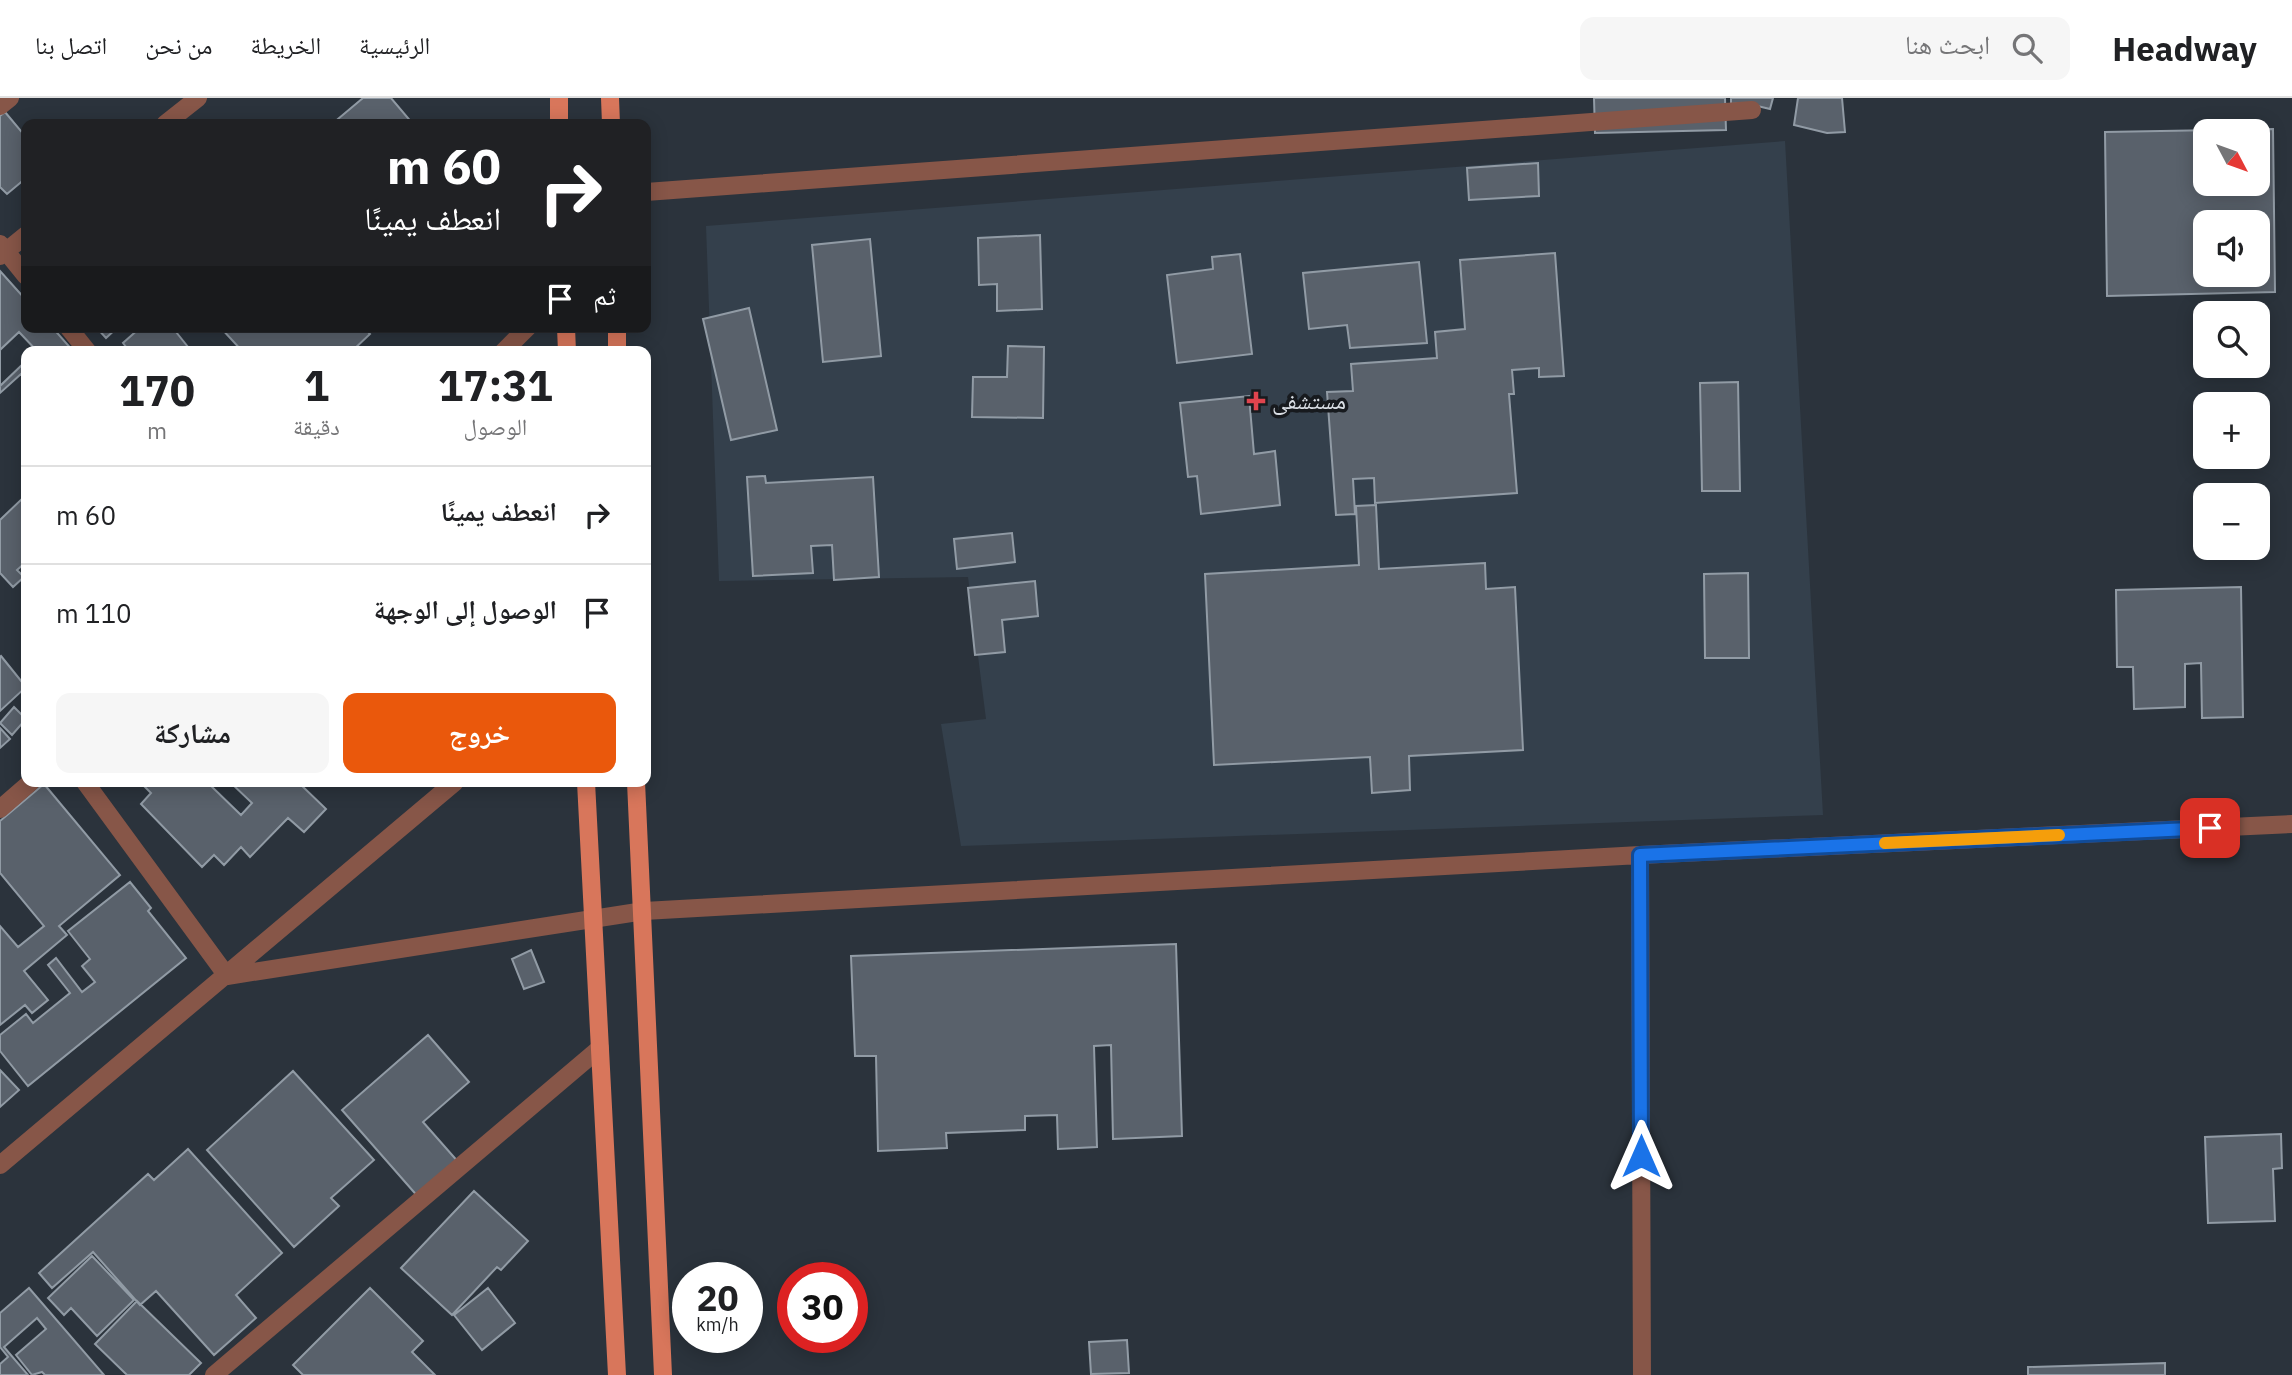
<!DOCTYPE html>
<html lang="ar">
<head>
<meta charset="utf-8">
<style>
  :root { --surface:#fff; --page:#f6f6f6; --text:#202124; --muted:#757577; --line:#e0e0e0; --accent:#ea580c }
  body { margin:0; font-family:"IBM Plex Sans","Noto Naskh Arabic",sans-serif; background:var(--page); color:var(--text); direction:rtl; height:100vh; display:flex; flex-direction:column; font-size:26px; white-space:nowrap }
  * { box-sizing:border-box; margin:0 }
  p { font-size:23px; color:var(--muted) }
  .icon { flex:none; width:38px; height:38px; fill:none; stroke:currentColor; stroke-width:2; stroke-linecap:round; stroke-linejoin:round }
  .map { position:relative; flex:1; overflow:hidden; direction:ltr }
  .drawer { position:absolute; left:21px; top:248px; width:630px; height:441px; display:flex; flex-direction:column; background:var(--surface); border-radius:14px; box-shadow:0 4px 18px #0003; direction:rtl }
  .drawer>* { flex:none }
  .hud { position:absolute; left:21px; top:21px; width:630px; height:214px; border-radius:14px; box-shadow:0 4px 18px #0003; direction:rtl; background:#202124; color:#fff; overflow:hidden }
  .needle { width:46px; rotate:131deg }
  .controls { position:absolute; left:2193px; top:21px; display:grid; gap:14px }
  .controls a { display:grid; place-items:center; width:77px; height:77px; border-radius:14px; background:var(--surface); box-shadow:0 4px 18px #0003; font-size:35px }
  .speed { position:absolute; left:672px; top:1164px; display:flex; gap:14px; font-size:35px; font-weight:700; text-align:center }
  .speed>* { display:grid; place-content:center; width:91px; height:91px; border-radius:50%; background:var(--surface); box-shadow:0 4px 18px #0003; line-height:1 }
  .speed small { font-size:18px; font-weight:400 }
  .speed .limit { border:10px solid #d22; background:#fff; color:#111 }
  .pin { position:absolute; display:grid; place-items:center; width:60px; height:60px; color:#fff; margin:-30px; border-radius:14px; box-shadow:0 4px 10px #0006 }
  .me { position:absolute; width:77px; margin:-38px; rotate:0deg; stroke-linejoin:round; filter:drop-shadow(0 0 5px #0008) }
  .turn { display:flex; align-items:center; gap:24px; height:147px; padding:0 35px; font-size:32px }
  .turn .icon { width:91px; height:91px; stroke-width:2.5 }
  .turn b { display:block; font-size:49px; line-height:60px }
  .then { display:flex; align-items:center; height:66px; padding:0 35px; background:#0003; gap:14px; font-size:26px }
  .eta { display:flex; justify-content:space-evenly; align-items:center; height:119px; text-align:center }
  .eta b { font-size:42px; font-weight:700; line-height:49px }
  .button { display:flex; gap:14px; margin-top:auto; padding:14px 35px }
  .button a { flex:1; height:80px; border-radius:14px; background:var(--accent); color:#fff; font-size:28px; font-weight:700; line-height:80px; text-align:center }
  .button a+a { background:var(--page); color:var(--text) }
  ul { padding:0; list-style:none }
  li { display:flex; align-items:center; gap:21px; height:98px; padding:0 35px; border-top:2px solid var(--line) }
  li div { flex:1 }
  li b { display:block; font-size:26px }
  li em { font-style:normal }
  header { display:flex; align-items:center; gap:42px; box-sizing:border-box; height:98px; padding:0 35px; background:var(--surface); border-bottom:2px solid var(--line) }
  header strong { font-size:33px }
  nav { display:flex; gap:38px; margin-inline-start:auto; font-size:24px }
  .search { width:490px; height:63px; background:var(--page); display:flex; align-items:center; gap:18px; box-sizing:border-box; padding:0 24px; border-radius:14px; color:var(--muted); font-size:26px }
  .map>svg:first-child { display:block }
</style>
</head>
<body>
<header>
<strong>Headway</strong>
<div class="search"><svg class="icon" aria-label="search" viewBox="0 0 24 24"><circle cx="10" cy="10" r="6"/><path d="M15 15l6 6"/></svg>ابحث هنا</div>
<nav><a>الرئيسية</a><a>الخريطة</a><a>من نحن</a><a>اتصل بنا</a></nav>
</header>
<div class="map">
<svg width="2292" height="1277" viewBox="0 0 2292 1277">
  <rect width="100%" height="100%" fill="#2b333c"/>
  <path fill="#34404c" d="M1785,43L1823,717L961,748L941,626L986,621L968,479L719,483L706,128Z"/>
  <path fill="#59616b" stroke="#919ba5" stroke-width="2" fill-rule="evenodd" d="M363,0H391L413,26H332Z
    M1594,0H1725L1726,32L1595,35Z
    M1731,0H1773L1770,11L1745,5L1731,6Z
    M1798,0H1842L1845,34L1827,35L1794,27Z
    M5,14L26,39V80L7,96L0,89V18Z
    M2273,31L2275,194L2107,198L2105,34ZM2205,33H2258V86H2205ZM2205,124H2258V177H2205Z
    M1538,65L1539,98L1469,102L1467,70Z
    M1040,137L1042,211L997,213V186L979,187L978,140Z
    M870,141L881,258L823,264L812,147Z
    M1555,155L1564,278L1539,279V270L1512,272L1514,296H1509L1517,395L1375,405L1374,380L1353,381L1355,416L1336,417L1327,294L1353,293L1351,266L1437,260L1435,234L1465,231L1460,162Z
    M1240,156L1252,256L1177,265L1167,177L1213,171L1212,159Z
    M1419,164L1427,245L1350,250L1347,227L1309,231L1303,175Z
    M0,173L26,202V229H52L74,254H26V282L21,276L0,295Z
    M749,210L777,332L731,342L703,221Z
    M96,229H118L106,240Z
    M141,229H172L192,254H130L123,245Z
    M220,229H363L370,236L351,254H243Z
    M19,234L37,253L26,254V263L0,288V252Z
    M1008,248L1044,249L1043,320L972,319L973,279H1007Z
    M1738,284L1740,393H1702L1700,285Z
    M1249,298L1254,356L1275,353L1280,407L1201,416L1197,378L1188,379L1180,305Z
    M765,378L766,385L873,379L879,479L834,482L832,447L811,448L813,475L753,478L747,379Z
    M26,397V464L17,472L24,479L13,489L0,475V422Z
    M1376,407L1379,471L1485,465L1486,491L1515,489L1523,652L1409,658L1410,692L1372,695L1370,659L1214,667L1205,476L1359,467L1356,408Z
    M1012,435L1015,464L957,471L954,441Z
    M1748,475L1749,560H1705L1704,476Z
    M1035,483L1038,518L1002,522L1005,554L975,557L968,490Z
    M2241,489L2243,619L2202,620L2201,565L2185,566V609L2134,611L2133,569H2117L2116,492Z
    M1,558L26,589L0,613V559Z
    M14,609L26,621L12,637L0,625Z
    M0,630L10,641L0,650Z
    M140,684H207L241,717L252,705L230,684H298L326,711L304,734L288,720L250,759L241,749L224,767L214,757L202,769L141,706L151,695Z
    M44,686L120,777L59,828L67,837L24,873L48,902L32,915L25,907L0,927V828L18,849L44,828L0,775V723Z
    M130,784L151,810L148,813L186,860L28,988L0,953V937L26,916L33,925L70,895L48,867L56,860L82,894L95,884L82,868L90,861L68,833Z
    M1176,846L1182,1038L1113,1041L1111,947L1094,948L1097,1049L1058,1051L1057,1017L1025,1018V1032L946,1035L947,1050L878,1053L876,958H855L851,858Z
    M531,852L544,884L524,891L512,861Z
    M428,937L469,984L423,1024L460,1066L420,1101L342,1012Z
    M0,972L19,992L0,1009Z
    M293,973L374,1062L331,1100L339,1108L294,1149L207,1052Z
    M2281,1036L2282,1070L2273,1071L2275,1123L2208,1125L2205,1039Z
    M188,1051L282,1155L236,1197L256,1220L214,1257L156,1193L140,1207L93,1154L52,1190L39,1175L148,1076L154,1082Z
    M474,1093L528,1143L501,1172L497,1169L452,1217L401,1170Z
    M92,1158L134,1202L97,1238L71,1210L64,1217L48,1200Z
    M29,1190L104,1277H45L42,1274L32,1277L16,1257L46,1231L37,1220L4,1249L28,1277H0V1266L8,1259L0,1249V1215Z
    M370,1190L423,1243L412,1254L435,1277H303L293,1267Z
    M488,1190L515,1225L482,1252L454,1217Z
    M137,1203L201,1265L189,1277H127L95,1246Z
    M1127,1242L1129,1275L1091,1276L1089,1244Z
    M2165,1265V1277H2028V1269Z"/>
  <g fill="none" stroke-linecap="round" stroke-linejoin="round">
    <path stroke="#875648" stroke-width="18" d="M0,8L10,0
      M165,26L198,0
      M646,94L1752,12
      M0,146L26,178
      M0,158L26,137
      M68,229L88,254
      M503,254L528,229
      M85,684L227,878
      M0,711L31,684
      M1640,757L1642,1277
      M227,878L644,813L1640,757L2292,726
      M0,1067L455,684
      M214,1277L600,950"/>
    <path stroke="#d8765b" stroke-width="18" d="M559,0V26
      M610,0L611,26
      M566,229L567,254
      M617,229V254
      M586,684L617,1277
      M636,684L663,1277"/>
  </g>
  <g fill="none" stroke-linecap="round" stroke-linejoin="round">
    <defs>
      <path id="route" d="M1641,1058L1640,757L2210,730"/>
    </defs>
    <use href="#route" stroke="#114b97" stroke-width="18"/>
    <use href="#route" stroke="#1a73e8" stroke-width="12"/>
    <path stroke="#f59e0b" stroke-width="12" d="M1885,745L2059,737"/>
  </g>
  <path fill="#e0444e" stroke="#171a1e" stroke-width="2.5" d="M1252.5 292.5h7v7h7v7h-7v7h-7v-7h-7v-7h7z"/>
  <g text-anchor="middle" stroke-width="7" stroke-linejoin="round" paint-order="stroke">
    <g font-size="23" fill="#dadfe5" stroke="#171a1e" text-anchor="start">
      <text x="1272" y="311">مستشفى</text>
    </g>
  </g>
</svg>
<div class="controls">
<a><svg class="needle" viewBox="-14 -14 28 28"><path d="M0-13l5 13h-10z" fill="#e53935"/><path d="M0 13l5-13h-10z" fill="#757577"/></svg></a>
<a><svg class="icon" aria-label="sound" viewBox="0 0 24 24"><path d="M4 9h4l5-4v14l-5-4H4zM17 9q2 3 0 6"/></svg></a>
<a><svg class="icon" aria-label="search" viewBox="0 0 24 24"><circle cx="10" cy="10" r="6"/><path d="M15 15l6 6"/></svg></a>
<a>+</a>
<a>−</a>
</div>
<div class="speed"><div>20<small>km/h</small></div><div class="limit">30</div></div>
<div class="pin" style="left:2210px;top:730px;background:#d93025"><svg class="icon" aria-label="arrive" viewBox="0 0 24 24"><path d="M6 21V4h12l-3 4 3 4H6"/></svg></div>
<svg class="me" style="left:1641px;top:1058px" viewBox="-20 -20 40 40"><path d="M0-17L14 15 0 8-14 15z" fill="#1a73e8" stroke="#fff" stroke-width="4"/></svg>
<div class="hud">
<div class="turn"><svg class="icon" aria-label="right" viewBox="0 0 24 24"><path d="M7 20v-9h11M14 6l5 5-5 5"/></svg><div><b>60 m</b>انعطف يمينًا</div></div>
<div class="then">ثم<svg class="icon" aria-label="arrive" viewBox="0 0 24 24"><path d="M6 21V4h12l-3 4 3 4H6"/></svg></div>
</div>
<section class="drawer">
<div class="eta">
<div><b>17:31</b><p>الوصول</p></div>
<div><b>1</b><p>دقيقة</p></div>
<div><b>170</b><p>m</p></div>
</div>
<ul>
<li><svg class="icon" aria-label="right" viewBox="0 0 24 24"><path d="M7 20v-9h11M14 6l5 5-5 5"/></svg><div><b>انعطف يمينًا</b></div><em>60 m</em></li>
<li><svg class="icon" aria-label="arrive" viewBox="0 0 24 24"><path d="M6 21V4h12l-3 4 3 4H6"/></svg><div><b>الوصول إلى الوجهة</b></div><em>110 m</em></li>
</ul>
<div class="button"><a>خروج</a><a>مشاركة</a></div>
</section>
</div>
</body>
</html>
